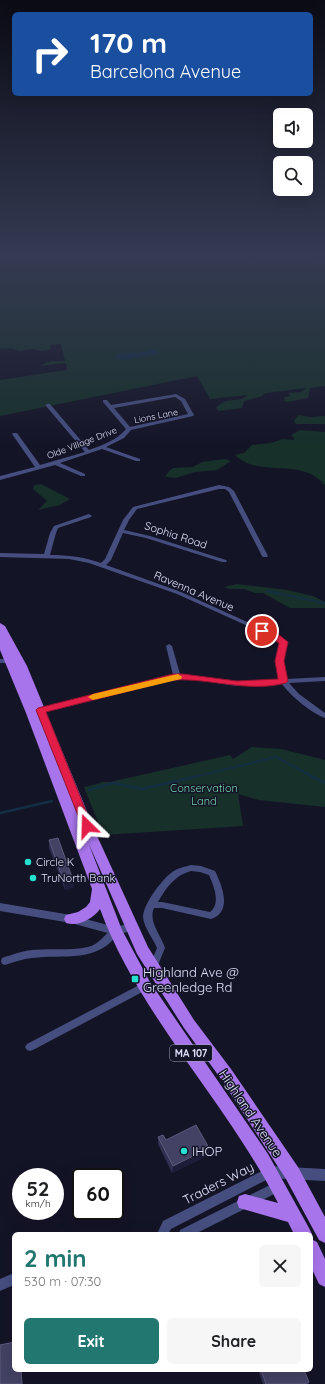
<!DOCTYPE html>
<html lang="en">
<head>
<meta charset="utf-8">
<style>
  :root { --surface:#fff; --page:#f6f6f6; --text:#202124; --muted:#757577; --accent:#227771 }
  body { margin:0; font-family:Quicksand,sans-serif; background:var(--page); color:var(--text); height:100vh; display:flex; flex-direction:column; font-size:15px; white-space:nowrap }
  * { box-sizing:border-box; margin:0 }
  p { font-size:13px; color:var(--muted) }
  .icon { flex:none; width:22px; height:22px; fill:none; stroke:currentColor; stroke-width:2; stroke-linecap:round; stroke-linejoin:round }
  .map { position:relative; flex:1; overflow:hidden }
  .sheet { position:absolute; left:12px; top:1232px; width:301px; height:140px; display:flex; flex-direction:column; background:var(--surface); border-radius:6px; box-shadow:0 4px 16px #0002 }
  .sheet>* { flex:none }
  .top-card { position:absolute; left:12px; top:12px; width:301px; height:84px; border-radius:6px; box-shadow:0 4px 16px #0002; background:#1a4fa0; color:#fff; overflow:hidden }
  .tools { position:absolute; left:273px; top:108px; display:grid; gap:8px }
  .tools a { display:grid; place-items:center; width:40px; height:40px; border-radius:6px; background:var(--surface); box-shadow:0 4px 16px #0002; font-size:20px }
  .speed { position:absolute; left:12px; top:1168px; display:flex; gap:8px; font-size:20px; font-weight:700; text-align:center }
  .speed>* { display:grid; place-content:center; width:52px; height:52px; border-radius:50%; background:var(--surface); box-shadow:0 4px 16px #0002; line-height:1 }
  .speed small { font-size:10px; font-weight:400 }
  .speed .limit { border:2px solid #111; border-radius:6px; background:#fff; color:#111 }
  .pin { position:absolute; display:grid; place-items:center; width:34px; height:34px; color:#fff; margin:-17px; border:2px solid #fff; border-radius:50%; box-shadow:0 1px 4px #0007 }
  .me { position:absolute; width:44px; margin:-22px; rotate:338deg; stroke-linejoin:round; filter:drop-shadow(0 0 3px #0008) }
  .turn { display:flex; align-items:center; gap:14px; height:84px; padding:0 12px; font-size:18px }
  .turn .icon { width:52px; height:52px; stroke-width:2.5 }
  .turn b { display:block; font-size:28px; line-height:34px }
  .round { display:grid; place-items:center; flex:none; width:42px; height:42px; border-radius:6px; background:var(--page) }
  .headline { display:flex; align-items:center; justify-content:space-between; height:68px; padding:0 12px }
  h1 { font-size:24px; font-weight:800; line-height:30px; color:var(--accent) }
  .action { display:flex; gap:8px; margin-top:auto; padding:8px 12px }
  .action a { flex:1; height:46px; border-radius:6px; background:var(--accent); color:#fff; font-size:16px; font-weight:800; line-height:46px; text-align:center }
  .action a+a { background:var(--page); color:var(--text) }
  .map>svg:first-child { display:block }
</style>
</head>
<body>
<div class="map">
<svg width="325" height="1384" viewBox="0 0 325 1384">
  <rect width="100%" height="100%" fill="#141427"/>
  <path fill="#17302a" d="M0,253H295L325,258V386L310,388L308,398L288,402L284,401L285,397L290,396L288,393L301,392L306,388L266,393L262,396L244,401L242,408L219,411L216,408C228,395 238,404 248,395L210,399L197,376L0,416V380L67,370L66,363L39,366L51,361H65L61,344L50,345L51,349L42,351L32,349L20,351L11,348L0,349Z
    M298,415L310,417L325,416V424H296L294,421Z
    M300,430L325,432V485C300,456 259,479 235,455L244,453L252,445L270,443L283,439L294,440V438L291,435Z
    M225,459L231,461L217,470L195,472L176,478L165,477L169,471L173,468L193,467L202,462Z
    M41,484L70,499L60,505L38,510L47,501L33,489L34,485Z
    M237,584L287,590L313,596L325,602V608H290L263,593H255L244,589H229L224,587Z
    M252,747L281,749L325,760V807L259,800L238,794L243,826L103,835L84,787L101,783L100,782H110L230,755L233,759Z"/>
  <path fill="#142f44" d="M153,349L156,350L158,354L125,360L113,358L119,353H138Z"/>
  <g fill="none" stroke-linecap="round" stroke-linejoin="round">
    <path stroke="#142f44" stroke-width="2" d="M267,591L325,603
      M194,777L276,757L313,777"/>
    <path stroke="#142f44" stroke-width="2.5" d="M311,776L325,783
      M89,790L113,783L142,789L198,776
      M0,813L52,801"/>
    <path fill="#454e7f" fill-rule="evenodd" d="M176,394L185,399L194,415L193,416L131,430L124,438L106,447L140,459V461H136L102,449L60,463L85,474V476H81L55,465L0,480V476L35,467L12,434L13,433H17L40,465L85,452L46,406V404H50L89,450C103,445 117,440 126,429L103,402V400H107L111,405ZM175,397L181,401L188,414L130,427L114,408Z
      M219,485L229,487L234,491L268,556L267,557H263L262,556L229,492L225,489H219L137,509L129,520L124,530L150,536L226,560L227,561L226,562H222L146,538L123,533L111,560L106,565L181,592L276,635L286,643L283,664L287,679L325,677V681L289,683L299,694L325,713V718C311,713 291,696 282,684L237,686L183,678L173,679L41,713H38L37,711L38,709L173,675L166,646L169,644L172,646L180,674L237,682L280,679C274,665 280,658 280,644L272,637L177,594L89,563L69,559L0,557V553L44,554L50,533L54,526L89,514L92,516L91,517L58,528L56,533L50,555C68,555 84,557 101,563L105,559L123,520L133,507Z
      M0,659H11L14,661L11,663H0Z
      M191,865L201,866L215,871C222,885 233,912 211,919L162,908H154C148,922 161,935 165,948L156,970L153,971L150,970L149,967L157,948C153,938 144,928 143,917C143,904 162,880 171,873C177,868 184,867 191,865ZM191,871L200,872L209,875C214,886 221,904 210,912L162,902H158C166,888 175,875 191,871Z
      M115,928L118,929L119,931C101,964 62,954 32,958C23,959 14,962 5,965L2,964L1,961L2,958C11,955 22,951 32,950C50,948 69,951 88,947C101,944 106,931 115,928Z
      M145,982L148,983L150,986L148,989L33,1050L30,1051L27,1050L25,1047L27,1044Z
      M270,1167L274,1168L275,1172L274,1176L171,1229L168,1234H157L163,1221Z
      M278,1181L282,1182L283,1186L282,1190L195,1234H179L180,1230Z
      M14,1273V1285L0,1291V1279Z"/>
    <path fill="#454e7f" fill-rule="evenodd" d="M0,903L71,915L115,927L132,923L136,924L137,927L136,930L115,935L71,923L0,911Z
      M270,1166L325,1169V1181L270,1178L266,1176L264,1172L266,1168Z"/>
    <path fill="#a874eb" fill-rule="evenodd" d="M0,623L5,626L27,666L98,838L148,947L194,1020L231,1069L298,1167L325,1217V1243L319,1240L286,1179L221,1079L184,1028L137,954L88,842L122,930L150,982L268,1154L309,1228L312,1234L311,1235L294,1234L288,1222L239,1208L237,1202L239,1196L245,1194L278,1203C226,1101 140,1017 100,909C93,919 78,927 66,923L64,919L66,915L78,912L86,907L90,902L92,889L26,713L0,650Z
      M311,1239L317,1242L325,1259V1287L319,1284L311,1267Z"/>
  </g>
  <path fill="#302f52" d="M49,840L73,880L74,887L65,890L49,848Z
    M158,1137L166,1140L209,1155L172,1173L158,1144Z
    M258,1370H304L309,1384H263Z"/>
  <path fill="#1d1c39" d="M73,880L74,887L65,890L64,882Z
    M209,1148V1155L172,1173L173,1166Z
    M21,1370L23,1384H22Z"/>
  <path fill="#434264" stroke="#5b5b7b" d="M58,838L73,880L64,882L49,840Z
    M196,1125L209,1148L173,1166L158,1137L163,1135L166,1140Z
    M14,1342V1370H21L22,1384H0V1345Z
    M261,1370H304L309,1382L304,1384H266Z"/>
  <linearGradient id="sky" x2="0" y2="1"><stop stop-color="#0b0b15"/><stop offset="0.57" stop-color="#343a52"/><stop offset="1" stop-color="#343a52" stop-opacity="0"/></linearGradient>
  <rect width="325" height="447" fill="url(#sky)"/>
  <path fill="#e11d48" stroke="#92132f" d="M262,628L278,634L288,642L284,661L288,681L286,683C248,693 211,678 173,680L46,712L92,826L87,829L83,828L36,710L38,708L173,674H183L237,681L278,679L275,661L279,643L259,632L258,631Z"/>
  <path fill="#f59e0b" d="M178,674L182,677L181,679L93,700L88,697L93,694Z"/>
  <g fill="#24e0cf" stroke="#141427" stroke-width="1.5">
    <circle cx="28" cy="862" r="4"/>
    <circle cx="33" cy="878" r="4"/>
    <rect x="131" y="975" width="8" height="8" rx="2"/>
    <circle cx="184" cy="1151" r="4"/>
  </g>
  <g text-anchor="middle" stroke-width="3" stroke-linejoin="round" paint-order="stroke">
    <g font-size="9" fill="#dee0fa" stroke="#141427">
      <text transform="translate(156 416) rotate(-11)" y="3">Lions Lane</text>
      <text transform="translate(82 443) rotate(-21)" y="3">Olde Village Drive</text>
    </g>
    <rect fill="#141427" stroke="#a1a3bb" stroke-width="1" x="170" y="1045" width="42" height="16" rx="3"/>
    <g font-size="10" font-weight="bold" fill="#dee0fa">
      <text x="191" y="1057">MA 107</text>
    </g>
    <g font-size="11" fill="#dee0fa" stroke="#141427">
      <text transform="translate(176 535) rotate(18)" y="4">Sophia Road</text>
      <text transform="translate(194 591) rotate(23)" y="4">Ravenna Avenue</text>
    </g>
    <g font-size="11" fill="#73d1a8" stroke="#141427">
      <text x="204" y="792">Conservation<tspan x="204" dy="13">Land</tspan></text>
    </g>
    <g font-size="11" fill="#dee0fa" stroke="#141427" text-anchor="start">
      <text x="36" y="866">Circle K</text>
      <text x="41" y="882">TruNorth Bank</text>
    </g>
    <g font-size="13" fill="#dee0fa" stroke="#141427" text-anchor="start">
      <text x="143" y="977">Highland Ave @<tspan x="143" dy="15">Greenledge Rd</tspan></text>
      <text x="192" y="1156">IHOP</text>
    </g>
    <g font-size="13" fill="#dee0fa" stroke="#141427">
      <text transform="translate(251 1113) rotate(56)" y="5">Highland Avenue</text>
      <text transform="translate(218 1183) rotate(-27)" y="5">Traders Way</text>
    </g>
  </g>
</svg>
<div class="tools">
<a><svg class="icon" aria-label="sound" viewBox="0 0 24 24"><path d="M4 9h4l5-4v14l-5-4H4zM17 9q2 3 0 6"/></svg></a>
<a><svg class="icon" aria-label="search" viewBox="0 0 24 24"><circle cx="10" cy="10" r="6"/><path d="M15 15l6 6"/></svg></a>
</div>
<div class="speed"><div>52<small>km/h</small></div><div class="limit">60</div></div>
<div class="pin" style="left:262px;top:631px;background:#d93025"><svg class="icon" aria-label="arrive" viewBox="0 0 24 24"><path d="M6 21V4h12l-3 4 3 4H6"/></svg></div>
<svg class="me" style="left:87px;top:826px" viewBox="-20 -20 40 40"><path d="M0-17L14 15 0 8-14 15z" fill="#e11d48" stroke="#fff" stroke-width="4"/></svg>
<div class="top-card">
<div class="turn"><svg class="icon" aria-label="right" viewBox="0 0 24 24"><path d="M7 20v-9h11M14 6l5 5-5 5"/></svg><div><b>170 m</b>Barcelona Avenue</div></div>
</div>
<section class="sheet">
<div class="headline"><div><h1>2 min</h1><p>530 m · 07:30</p></div><a class="round"><svg class="icon" aria-label="close" viewBox="0 0 24 24"><path d="M6 6l12 12M18 6L6 18"/></svg></a></div>
<div class="action"><a>Exit</a><a>Share</a></div>
</section>
</div>
</body>
</html>
